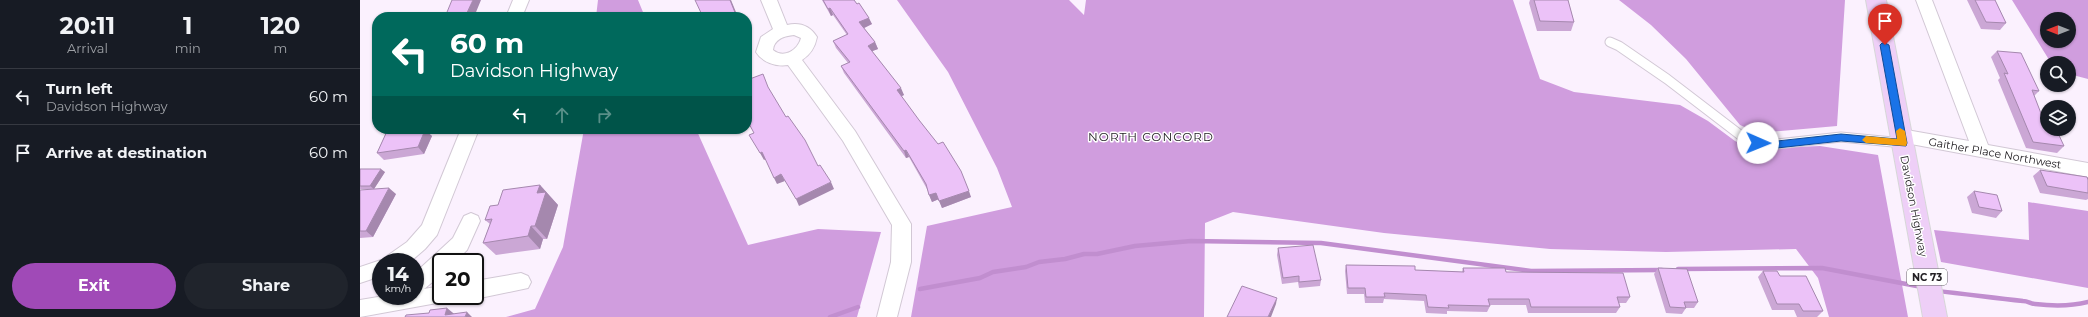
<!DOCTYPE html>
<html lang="en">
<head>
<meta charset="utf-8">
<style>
  :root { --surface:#171b24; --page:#20242c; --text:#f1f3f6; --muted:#9ea1a6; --line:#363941; --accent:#a04ab7 }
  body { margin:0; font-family:Montserrat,sans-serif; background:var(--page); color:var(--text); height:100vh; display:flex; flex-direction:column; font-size:15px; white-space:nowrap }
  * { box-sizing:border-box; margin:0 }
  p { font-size:13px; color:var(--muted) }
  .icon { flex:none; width:22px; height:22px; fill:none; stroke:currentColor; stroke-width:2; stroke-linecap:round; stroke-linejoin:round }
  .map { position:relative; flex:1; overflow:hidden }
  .sheet { display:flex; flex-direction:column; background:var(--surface); width:360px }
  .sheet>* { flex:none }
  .hud { position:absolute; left:12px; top:12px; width:380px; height:122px; border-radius:16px; box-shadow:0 1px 3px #0004; background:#00695c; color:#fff; overflow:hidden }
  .needle { width:26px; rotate:270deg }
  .fabs { position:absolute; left:1680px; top:12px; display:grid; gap:8px }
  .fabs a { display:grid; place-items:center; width:36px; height:36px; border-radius:50%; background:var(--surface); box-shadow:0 1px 3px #0004; font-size:20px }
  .speed { position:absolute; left:12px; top:253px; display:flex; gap:8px; font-size:20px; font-weight:700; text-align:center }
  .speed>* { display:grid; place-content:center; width:52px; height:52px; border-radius:50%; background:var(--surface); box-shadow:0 1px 3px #0004; line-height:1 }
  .speed small { font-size:10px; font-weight:400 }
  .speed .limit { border:2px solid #111; border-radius:6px; background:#fff; color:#111 }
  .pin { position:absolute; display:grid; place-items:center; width:34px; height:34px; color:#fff; margin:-41px -17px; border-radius:50% 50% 50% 0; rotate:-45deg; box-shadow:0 0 4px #0007 }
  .pin .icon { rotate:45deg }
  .me { position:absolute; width:44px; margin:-22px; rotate:91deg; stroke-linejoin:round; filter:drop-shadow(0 0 3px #0008) }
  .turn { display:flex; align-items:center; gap:14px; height:84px; padding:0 12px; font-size:18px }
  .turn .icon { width:52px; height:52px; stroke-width:2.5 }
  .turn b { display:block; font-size:28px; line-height:34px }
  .lanes { display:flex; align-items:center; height:38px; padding:0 12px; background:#0003; justify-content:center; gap:20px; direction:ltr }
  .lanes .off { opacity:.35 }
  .eta { display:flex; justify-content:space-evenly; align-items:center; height:68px; text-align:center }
  .eta b { font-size:24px; font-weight:700; line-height:28px }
  .primary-button { display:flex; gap:8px; margin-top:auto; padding:8px 12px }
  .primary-button a { flex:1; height:46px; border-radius:24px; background:var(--accent); color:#fff; font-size:16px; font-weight:700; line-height:46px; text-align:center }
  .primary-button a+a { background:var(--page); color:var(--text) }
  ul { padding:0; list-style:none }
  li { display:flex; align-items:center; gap:12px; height:56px; padding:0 12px; border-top:1px solid var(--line) }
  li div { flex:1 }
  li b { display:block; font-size:15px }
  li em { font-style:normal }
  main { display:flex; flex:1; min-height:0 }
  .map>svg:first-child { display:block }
</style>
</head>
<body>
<main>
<section class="sheet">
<div class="eta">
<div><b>20:11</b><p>Arrival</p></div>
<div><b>1</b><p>min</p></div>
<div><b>120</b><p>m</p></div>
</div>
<ul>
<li><svg class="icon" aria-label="left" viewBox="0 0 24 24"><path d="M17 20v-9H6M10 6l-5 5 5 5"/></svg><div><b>Turn left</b><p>Davidson Highway</p></div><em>60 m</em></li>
<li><svg class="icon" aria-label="arrive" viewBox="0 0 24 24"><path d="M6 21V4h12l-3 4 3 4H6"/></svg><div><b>Arrive at destination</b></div><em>60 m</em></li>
</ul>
<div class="primary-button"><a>Exit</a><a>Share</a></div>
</section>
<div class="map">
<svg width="1728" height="317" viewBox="0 0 1728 317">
  <rect width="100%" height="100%" fill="#fbf1fe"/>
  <path fill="#d09dde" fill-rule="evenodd" d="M238,0H278L285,17H236Z
    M537,0H709L724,15L726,0H1153L1180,79L1214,92L1320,105L1348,121L1375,141L1392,149L1460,146L1518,155L1548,317H1469L1458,278L1436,249L1306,252L1190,249L1024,233L873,212L845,223L844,317H551L567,226L652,207L637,168L588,72Z
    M1259,0H1485L1477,126L1398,133L1380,125L1326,59L1291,25Z
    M1652,0H1728V79L1709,74V63H1691ZM1687,19H1709V41H1687Z
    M224,129H336L388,245L458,229L521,232L497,317H146L175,309L203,247Z
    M1668,202L1728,211V288L1581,262L1574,230L1669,240Z"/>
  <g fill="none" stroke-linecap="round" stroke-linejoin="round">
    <path stroke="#c18ecf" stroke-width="4.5" d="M1318,269L1462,268L1562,287
      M560,289L620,278L633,272L666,267L679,262L705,259L724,254H737L775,246L831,241L961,243L1171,271L1302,270
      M1577,291C1606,294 1634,298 1663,301C1668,301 1671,304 1675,304C1692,306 1712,306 1728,302
      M470,317L498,307"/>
    <defs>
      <path id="service" d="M1250,42L1259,46L1307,79L1388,141L1408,145L1481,137L1543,143"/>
      <path id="minor" d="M153,0H169L162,17H146Z
        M401,0H417L427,25C440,22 450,26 457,37C455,47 451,54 442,60L495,131L551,224V262L537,317H517L531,262L532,225L483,141L428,65C416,67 402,62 396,52L401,37L413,29ZM434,35L441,38C438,50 424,59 413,50C414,39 424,36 434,35Z
        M1556,0H1572L1628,145L1728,163V177L1535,141L1532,136L1535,131L1541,129L1609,141Z
        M101,129H119L77,235L65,249L50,262H21V276L0,283V267L21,260L25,261L27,256L47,242L62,225Z
        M111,213L118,216L120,221L107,250L95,262H81V275L64,289L81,286V296H91L88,301L0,317V300L24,296H55V273L93,238L104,216Z
        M161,273L168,276L171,282L168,288L115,299L108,296H115V281Z"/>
      <path id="primary" d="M1506,0H1526L1587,317H1563Z"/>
    </defs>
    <use href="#service" stroke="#d2c8d5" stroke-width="11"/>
    <use href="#minor" stroke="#d2c8d5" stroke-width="2"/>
    <use href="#primary" stroke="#d7d7d8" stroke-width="2"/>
    <use href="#service" stroke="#fff" stroke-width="9"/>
    <use href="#minor" fill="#fff" fill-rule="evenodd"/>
    <use href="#primary" fill="#eecff7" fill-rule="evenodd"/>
  </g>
  <path fill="#cba7d5" d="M462,0H494L512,24L504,28L515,42L518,49L512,51L544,95L541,96L611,197L582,208L579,199L572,202L567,189L549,157L546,158L484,73L481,66L488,63L476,48L473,41L487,35L473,15L471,16Z
    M1170,0H1208L1214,22L1211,31H1177L1169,3Z
    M1607,0H1635L1646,23L1640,30L1621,29Z
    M1637,51L1679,91L1674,96L1687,129L1704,146L1697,153L1666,148L1638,80L1640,78L1631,57Z
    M22,129H64V130L72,136L64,154L24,160L17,153L26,133Z
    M0,169L25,172L14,189H0Z
    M1680,170L1728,180V199L1726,200L1680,193L1673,176Z
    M180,185L198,205L187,239H183L180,249L136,255L123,243L130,224L125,220L138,205Z
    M0,190L36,194L13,237L0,238Z
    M1614,191L1642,211L1636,218L1612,213L1607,197Z
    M918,248L961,280L960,286L939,288L938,282L922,284L917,255Z
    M986,265L1055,270L1102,272L1103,268L1146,272L1270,297L1266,303H1259L1260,307L1256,313H1168L1166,305H1129L1130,306L1127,312L1087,311V314L1066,313L1064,301L1024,299L1023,303H1005L1004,294H987L985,271Z
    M1298,268L1338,302L1334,308H1326L1322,314L1306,313L1294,274Z
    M1403,271L1420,276L1463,311L1457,317H1437L1434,310H1412L1398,277Z"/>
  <path fill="#a588ae" d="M113,0H121L114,17H105Z
    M370,0H371L378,17H374Z
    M470,8L473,15L471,16L468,9Z
    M509,18L512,24L502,29L499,22Z
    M515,42L518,49L510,52L508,46Z
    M541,88L544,95L540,97L537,90Z
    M54,129H64L60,138L53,131Z
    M65,130L72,136L64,154L58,147Z
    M546,150L549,157L546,158L544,151Z
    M402,152L406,159L404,160L400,153Z
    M21,169L25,172L14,189L10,186Z
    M421,174L425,181L417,184L414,178Z
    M471,182L474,189L439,206L436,199Z
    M180,185L198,205L187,239L175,226L177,193Z
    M29,188L36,194L13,237L6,231Z
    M609,191L611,197L582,208L579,201Z
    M576,193L579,199L572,202L569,195Z
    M171,226L183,239L180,249L168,236Z
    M917,298L916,304L911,317H908Z
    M87,308L98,317L85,315Z
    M107,312L112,317H105Z"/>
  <path fill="#ecc2f8" stroke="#a588ae" d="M92,0H113L105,17H85Z
    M335,0H370L376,15L373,16L374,17H343Z
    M463,0H494L497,4L499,3L509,18L499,22L515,42L508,46L541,88L537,90L559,120L578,144L583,142L601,171L609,191L579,201L576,193L569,195L566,184L546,150L544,151L481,66L490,62L473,41L488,34L470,8L468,9Z
    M1174,0H1208L1214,22L1180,21Z
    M1615,0H1635L1646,23L1626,22Z
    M1637,51L1661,53L1679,91L1672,90L1687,129L1697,131L1704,146L1673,142L1644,73L1648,74Z
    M403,74L408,87L426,117L428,116L445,140L458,166L460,165L471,182L436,199L421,174L414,178L402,152L400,153L389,135L394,133L387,120V80Z
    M28,129H54L53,131L65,130L58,147L17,153Z
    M0,169H21L10,186H0Z
    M1680,170L1727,177L1728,180V193L1687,186Z
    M180,185L177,193L186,192L175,226H171L168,236L123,243L132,219L125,220L130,206L138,205L143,190Z
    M29,188L6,231H0V190Z
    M1614,191L1637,195L1642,211L1619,207Z
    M953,245L961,280L939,282V276L923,278L918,248Z
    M986,265L1055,266V270L1104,272L1103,268H1145L1146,272L1263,273L1270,297H1257L1260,307H1171L1169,299H1128L1130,306L1088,305L1089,308L1068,307L1066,295L1024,293L1025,297H1006L1005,288H988Z
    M1298,268L1327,269L1338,302H1324L1326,308L1310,307Z
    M1403,271H1417L1420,276H1446L1463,311H1443L1439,304H1417Z
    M882,286L917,298L908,317H867Z
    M87,308L85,315L107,312L105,317H45L46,315L69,313L70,310Z"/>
  <path fill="#1a73e8" stroke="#114b97" d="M1522,43H1525L1529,45L1547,143L1546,146L1481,141L1408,149L1395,145L1394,143L1398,140L1408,142L1481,134L1537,139L1520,45Z"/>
  <path fill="#f59e0b" d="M1540,128L1545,131L1547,143L1546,146L1506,143L1502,140L1506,136L1537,139L1536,131Z"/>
  <g text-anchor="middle" stroke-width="3" stroke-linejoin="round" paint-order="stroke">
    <rect fill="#fff" stroke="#656366" stroke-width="1" x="1547" y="269" width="40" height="16" rx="3"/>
    <g font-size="10" font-weight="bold" fill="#232024">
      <text x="1567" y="281">NC 73</text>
    </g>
    <g font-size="11" fill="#232024" stroke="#fff">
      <text transform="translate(1635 153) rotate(10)" y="4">Gaither Place Northwest</text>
      <text transform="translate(1554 206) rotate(79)" y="4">Davidson Highway</text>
    </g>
    <g font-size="12" letter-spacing="1" fill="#232024" stroke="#fff">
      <text x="791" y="141">NORTH CONCORD</text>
    </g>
  </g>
</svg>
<div class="fabs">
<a><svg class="needle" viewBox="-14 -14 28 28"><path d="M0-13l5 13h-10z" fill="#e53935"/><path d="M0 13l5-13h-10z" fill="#9ea1a6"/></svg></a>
<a><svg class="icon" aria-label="search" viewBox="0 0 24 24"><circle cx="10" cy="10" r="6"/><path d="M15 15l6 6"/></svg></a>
<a><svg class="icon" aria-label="layers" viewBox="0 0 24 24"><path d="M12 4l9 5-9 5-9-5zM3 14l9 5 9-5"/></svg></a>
</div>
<div class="speed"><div>14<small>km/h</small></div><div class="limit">20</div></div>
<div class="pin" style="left:1525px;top:45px;background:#d93025"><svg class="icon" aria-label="arrive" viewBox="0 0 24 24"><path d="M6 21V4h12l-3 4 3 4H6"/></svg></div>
<svg class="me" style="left:1398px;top:143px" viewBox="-20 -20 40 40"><circle r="19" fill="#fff"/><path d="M0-13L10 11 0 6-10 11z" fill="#1a73e8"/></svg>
<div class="hud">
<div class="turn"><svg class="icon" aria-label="left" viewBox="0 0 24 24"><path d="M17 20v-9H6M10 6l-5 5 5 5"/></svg><div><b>60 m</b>Davidson Highway</div></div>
<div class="lanes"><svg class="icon" aria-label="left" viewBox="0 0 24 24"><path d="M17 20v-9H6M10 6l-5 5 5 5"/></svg><svg class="icon off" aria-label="ahead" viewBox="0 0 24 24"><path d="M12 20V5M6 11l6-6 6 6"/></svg><svg class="icon off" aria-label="right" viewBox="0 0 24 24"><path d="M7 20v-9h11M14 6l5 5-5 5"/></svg></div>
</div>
</div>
</main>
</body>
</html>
